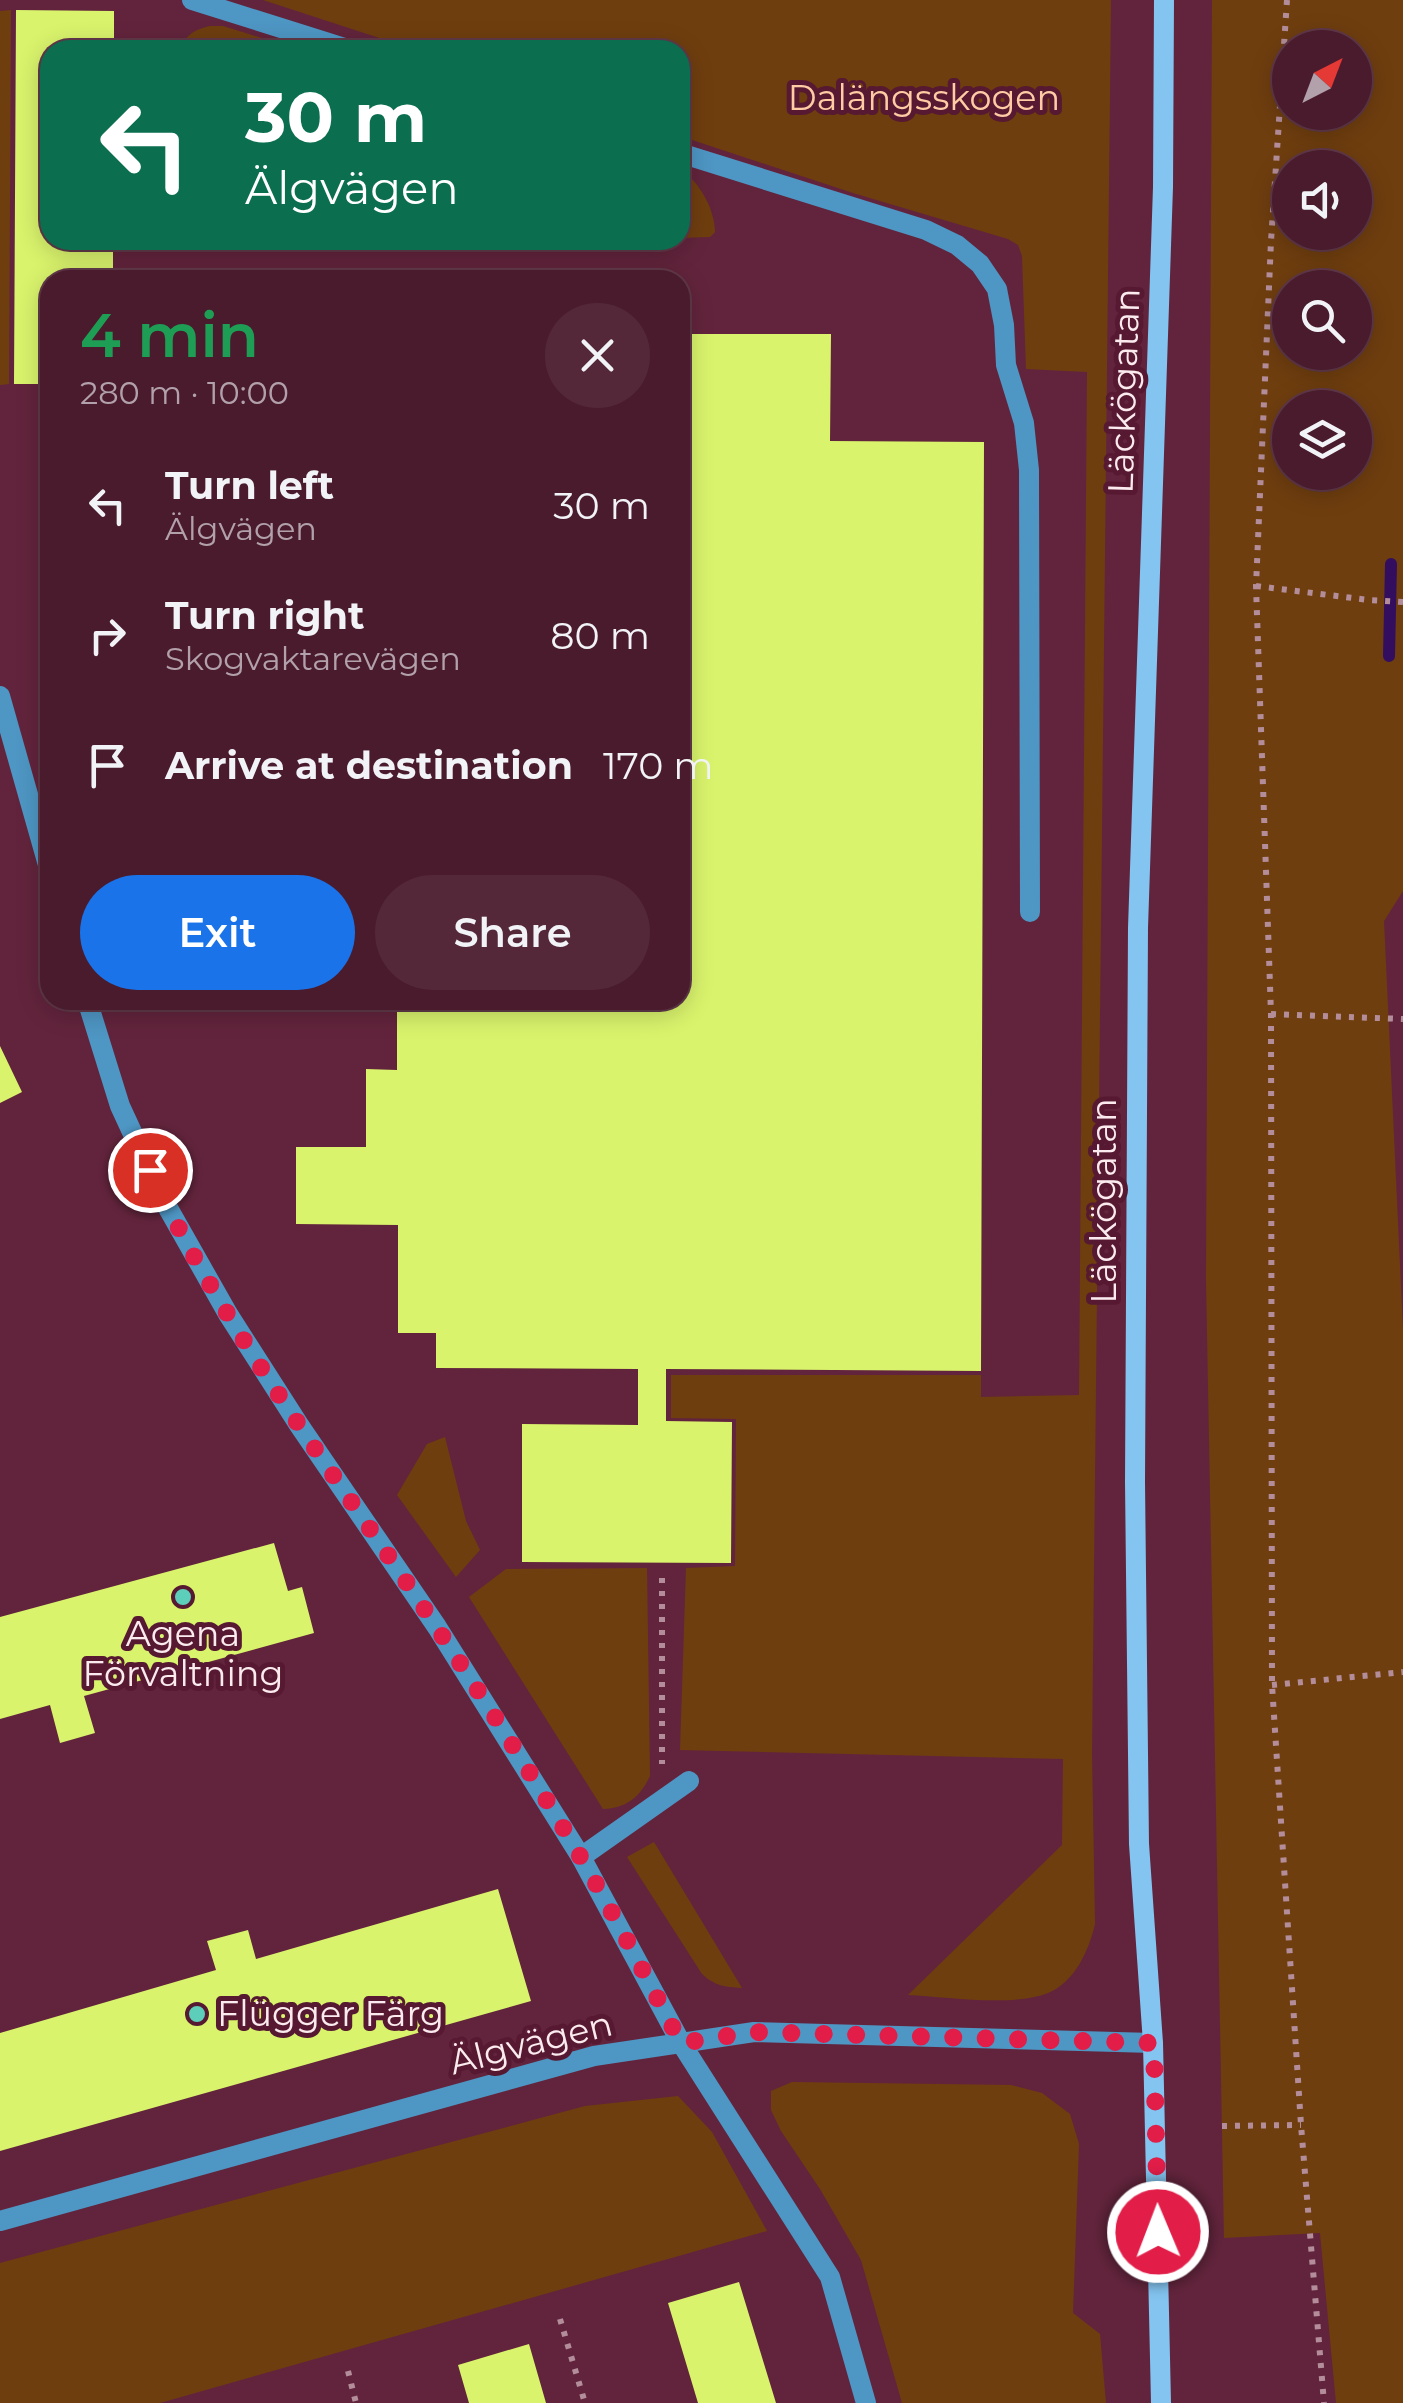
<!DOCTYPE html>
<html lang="en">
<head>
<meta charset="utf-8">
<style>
  :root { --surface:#4a1b2d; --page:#542839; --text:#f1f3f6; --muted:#b2a1aa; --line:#613949; --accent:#1a73e8 }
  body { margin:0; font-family:Montserrat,sans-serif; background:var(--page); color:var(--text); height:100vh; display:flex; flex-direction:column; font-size:38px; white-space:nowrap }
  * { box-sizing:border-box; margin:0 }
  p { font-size:32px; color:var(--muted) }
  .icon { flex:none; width:55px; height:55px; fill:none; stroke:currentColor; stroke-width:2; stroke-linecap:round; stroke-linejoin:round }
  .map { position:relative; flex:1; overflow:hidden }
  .details { position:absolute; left:40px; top:270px; width:650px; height:740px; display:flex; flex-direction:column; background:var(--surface); border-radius:30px; box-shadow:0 5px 25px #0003,0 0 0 2px var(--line) }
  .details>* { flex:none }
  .top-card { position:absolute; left:40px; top:40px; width:650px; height:210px; border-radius:30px; box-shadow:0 5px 25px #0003,0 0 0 2px var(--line); background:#0b6e4f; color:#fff; overflow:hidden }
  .needle { width:65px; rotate:42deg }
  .controls { position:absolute; left:1272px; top:30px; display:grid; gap:20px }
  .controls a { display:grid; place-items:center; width:100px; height:100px; border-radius:50%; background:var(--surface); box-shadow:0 5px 25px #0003,0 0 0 2px var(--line); font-size:50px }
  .pin { position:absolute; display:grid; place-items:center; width:85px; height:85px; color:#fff; margin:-42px; border:5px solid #fff; border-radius:50%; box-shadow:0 2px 10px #0007 }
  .me { position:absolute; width:110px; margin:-55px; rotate:359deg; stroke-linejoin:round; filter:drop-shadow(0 0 8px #0008) }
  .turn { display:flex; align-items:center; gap:35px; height:210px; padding:0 40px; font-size:45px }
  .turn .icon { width:130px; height:130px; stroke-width:2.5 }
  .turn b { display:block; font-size:70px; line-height:85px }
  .round { display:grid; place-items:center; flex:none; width:105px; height:105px; border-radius:52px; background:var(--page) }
  .overview { display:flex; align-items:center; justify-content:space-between; height:170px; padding:0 40px }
  h1 { font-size:60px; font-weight:600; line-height:75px; color:#1e9e55 }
  .button { display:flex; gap:20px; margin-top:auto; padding:20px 40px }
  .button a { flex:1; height:115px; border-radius:60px; background:var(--accent); color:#fff; font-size:40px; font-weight:600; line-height:115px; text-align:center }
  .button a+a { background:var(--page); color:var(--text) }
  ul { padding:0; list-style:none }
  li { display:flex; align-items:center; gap:30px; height:130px; padding:0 40px }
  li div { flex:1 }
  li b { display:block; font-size:38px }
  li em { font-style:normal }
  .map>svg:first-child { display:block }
</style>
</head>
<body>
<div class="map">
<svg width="1403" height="2403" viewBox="0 0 1403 2403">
  <rect width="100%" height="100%" fill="#62243c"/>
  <path fill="#6f3e0f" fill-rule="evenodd" d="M263,0H1111L1092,1753L1095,1924C1089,1950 1075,1982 1048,1993C1013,2007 947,1997 908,1995L1062,1845L1063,1759L680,1750L686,1568L735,1566L736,1419L671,1418V1375H981V1397L1079,1395L1087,372L1026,369L1022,256L1018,245L1008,239L853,193L680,136V50H416Z
    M1212,0H1403V891L1384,921L1403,1330V2403H1336L1320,2233L1224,2238L1206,1279ZM1290,48H1355V112H1290ZM1290,168H1355V232H1290ZM1290,288H1355V352H1290ZM1290,408H1355V472H1290Z
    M11,10L9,384L0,385V11Z
    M210,26H223L301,50H180C186,34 194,30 210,26Z
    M680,169C699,181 715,209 715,232L710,237L680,238Z
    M445,1437L466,1521L480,1550L456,1577L397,1495L427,1444Z
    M647,1568L650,1776C640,1797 627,1808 603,1809L469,1597L506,1569Z
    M654,1842L742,1988C725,1987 715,1986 702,1974L627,1857Z
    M792,2082L1011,2085L1042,2093L1070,2114L1079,2144L1073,2313L1100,2334L1106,2403H902L861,2260L820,2189L781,2131L771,2110V2091Z
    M678,2096L712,2132L767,2231L160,2403H0V2263L585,2106Z"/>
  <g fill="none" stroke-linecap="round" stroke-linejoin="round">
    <path stroke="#340e5e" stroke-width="12" d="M1389,656L1391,564"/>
  </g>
  <path fill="#d9f36c" d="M16,10L114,11V50H50V240H113V280H50V384H14Z
    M680,334H831L830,441L984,442L981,1371L666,1369V1421L732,1422L731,1563L522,1562V1424L638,1425V1369L436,1368V1333H398V1225L296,1224V1147H366V1069L397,1070V1000H680Z
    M0,1046L22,1092L0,1103Z
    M274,1543L288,1591L302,1587L314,1633L84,1696L95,1733L60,1743L50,1705L0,1719V1617Z
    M498,1889L531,2001L0,2151V2033L216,1970L207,1941L248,1930L256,1959Z
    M739,2282L776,2403H698L668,2303Z
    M529,2344L546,2403H469L458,2365Z"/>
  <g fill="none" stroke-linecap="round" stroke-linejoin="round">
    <path stroke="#b38d9a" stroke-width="6" stroke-dasharray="5 8" stroke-linecap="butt" d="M1287,0L1271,241L1256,586L1271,1014L1272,1685L1301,2125L1324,2403
      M1256,586L1369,600L1403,602
      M1271,1014L1403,1019
      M662,1578V1764
      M1272,1685L1403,1672
      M1222,2126L1301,2125
      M560,2319L585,2403
      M348,2371L356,2403"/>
    <path stroke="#4e96c4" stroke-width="20" d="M192,0L351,50
      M680,153L926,230L957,245L980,264L997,289L1004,325L1006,365L1024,423L1029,470L1030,912
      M581,1857L689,1781"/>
    <path stroke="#4e96c4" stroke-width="20" d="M0,696L50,872
      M87,1000L120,1106L164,1201L228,1314L299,1425L437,1627L581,1857L681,2043L830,2277L866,2403
      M0,2221L594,2056L754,2032L1153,2043"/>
    <path stroke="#83c4f0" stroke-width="20" d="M1161,2403L1153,2043L1139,1844L1135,1482L1138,928L1163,187L1164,0"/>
  </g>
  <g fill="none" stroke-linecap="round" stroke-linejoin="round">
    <path stroke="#e11d48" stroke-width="18" stroke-dasharray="0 32.4" d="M150,1170C225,1332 337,1476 435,1625C485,1700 534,1778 580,1856C616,1917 648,1981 681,2043L754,2032L1154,2043L1158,2232"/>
  </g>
  <g fill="#5dceb9" stroke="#561931" stroke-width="4">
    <circle cx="183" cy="1597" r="10"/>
    <circle cx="197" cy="2014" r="10"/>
  </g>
  <g text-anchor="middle" stroke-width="10" stroke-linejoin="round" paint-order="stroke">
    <g font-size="35" fill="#fecba4" stroke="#561931">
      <text x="924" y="110">Dalängsskogen</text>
    </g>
    <g font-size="35" fill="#fbebef" stroke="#561931">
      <text transform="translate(1124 391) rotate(-88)" y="12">Läckögatan</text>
      <text transform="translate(1104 1201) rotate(-90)" y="12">Läckögatan</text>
      <text transform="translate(531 2043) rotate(-14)" y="12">Älgvägen</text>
    </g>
    <g font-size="35" fill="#fbebef" stroke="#561931">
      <text x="183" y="1646">Agena<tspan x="183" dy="40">Förvaltning</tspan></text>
      <text x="217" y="2026" text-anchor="start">Flügger Färg</text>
    </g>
  </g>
</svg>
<div class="controls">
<a><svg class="needle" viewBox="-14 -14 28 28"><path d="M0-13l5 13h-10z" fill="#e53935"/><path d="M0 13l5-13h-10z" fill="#b2a1aa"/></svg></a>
<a><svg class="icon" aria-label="sound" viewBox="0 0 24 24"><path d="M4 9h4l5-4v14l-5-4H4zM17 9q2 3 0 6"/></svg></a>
<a><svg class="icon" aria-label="search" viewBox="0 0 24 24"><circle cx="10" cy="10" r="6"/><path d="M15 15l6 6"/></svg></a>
<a><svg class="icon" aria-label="layers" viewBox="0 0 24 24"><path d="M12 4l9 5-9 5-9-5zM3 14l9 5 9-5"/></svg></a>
</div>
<div class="pin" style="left:150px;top:1170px;background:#d93025"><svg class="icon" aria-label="arrive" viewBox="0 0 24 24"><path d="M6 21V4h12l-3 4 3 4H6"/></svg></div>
<svg class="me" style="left:1158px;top:2232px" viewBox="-20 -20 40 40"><circle r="17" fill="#e11d48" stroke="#fff" stroke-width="3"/><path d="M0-11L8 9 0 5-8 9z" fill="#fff"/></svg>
<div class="top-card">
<div class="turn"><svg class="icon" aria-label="left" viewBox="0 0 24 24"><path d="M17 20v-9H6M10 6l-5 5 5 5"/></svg><div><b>30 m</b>Älgvägen</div></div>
</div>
<section class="details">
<div class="overview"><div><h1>4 min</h1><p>280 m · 10:00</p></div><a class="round"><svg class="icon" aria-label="close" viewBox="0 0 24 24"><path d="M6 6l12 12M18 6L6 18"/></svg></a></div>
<ul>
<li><svg class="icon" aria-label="left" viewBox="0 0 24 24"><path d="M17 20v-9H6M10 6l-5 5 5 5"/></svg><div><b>Turn left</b><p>Älgvägen</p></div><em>30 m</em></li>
<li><svg class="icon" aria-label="right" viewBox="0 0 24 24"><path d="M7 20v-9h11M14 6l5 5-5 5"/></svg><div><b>Turn right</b><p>Skogvaktarevägen</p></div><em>80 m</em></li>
<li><svg class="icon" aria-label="arrive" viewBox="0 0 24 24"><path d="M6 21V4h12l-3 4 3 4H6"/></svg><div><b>Arrive at destination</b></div><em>170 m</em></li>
</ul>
<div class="button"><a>Exit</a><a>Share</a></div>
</section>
</div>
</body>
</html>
